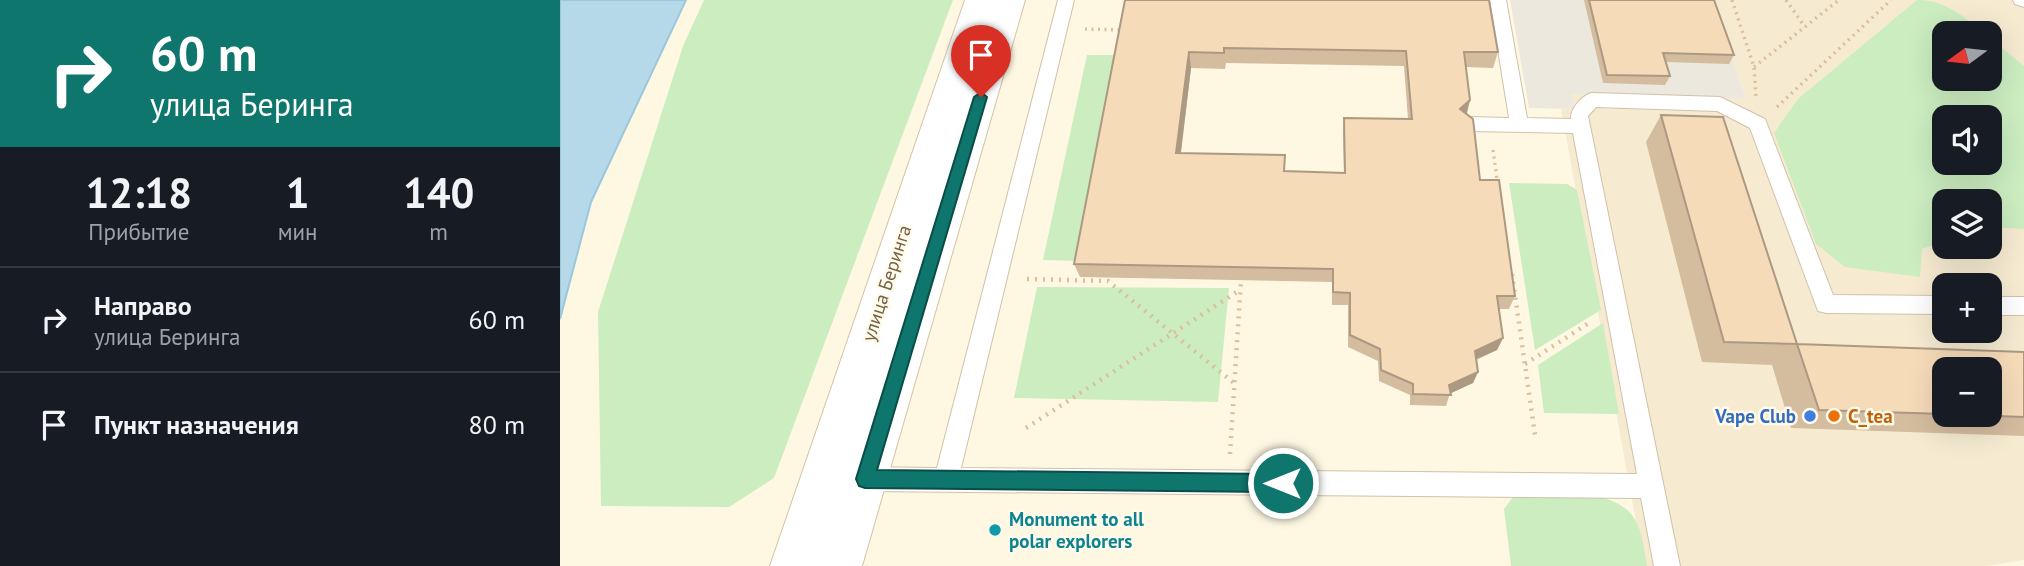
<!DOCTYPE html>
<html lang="ru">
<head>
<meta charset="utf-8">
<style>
  :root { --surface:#171b24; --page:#242831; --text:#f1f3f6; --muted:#9ea1a6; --line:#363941 }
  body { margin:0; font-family:"PT Sans",sans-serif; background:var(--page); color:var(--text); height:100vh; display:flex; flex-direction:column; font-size:26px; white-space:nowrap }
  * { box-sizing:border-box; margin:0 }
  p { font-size:23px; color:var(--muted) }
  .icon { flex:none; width:38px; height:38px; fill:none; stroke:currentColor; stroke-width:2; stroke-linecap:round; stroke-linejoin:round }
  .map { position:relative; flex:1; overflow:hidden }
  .drawer { display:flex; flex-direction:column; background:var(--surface); width:560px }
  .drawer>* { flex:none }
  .top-card { background:#0f766e; color:#fff; overflow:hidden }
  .needle { width:46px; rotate:255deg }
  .buttons { position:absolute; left:1372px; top:21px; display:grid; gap:14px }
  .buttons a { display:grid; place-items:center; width:70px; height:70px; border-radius:14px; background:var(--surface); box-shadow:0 7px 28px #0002; font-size:35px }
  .pin { position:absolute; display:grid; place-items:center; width:60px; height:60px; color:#fff; margin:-72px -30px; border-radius:50% 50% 50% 0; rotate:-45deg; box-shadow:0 0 7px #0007 }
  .pin .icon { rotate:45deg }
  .me { position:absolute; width:77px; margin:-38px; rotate:270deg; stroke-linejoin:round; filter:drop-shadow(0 0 5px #0008) }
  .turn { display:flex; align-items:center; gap:24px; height:147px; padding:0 35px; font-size:32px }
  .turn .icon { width:91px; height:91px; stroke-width:2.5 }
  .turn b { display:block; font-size:49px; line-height:60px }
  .eta { display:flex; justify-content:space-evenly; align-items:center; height:119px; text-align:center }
  .eta b { font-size:42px; font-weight:800; line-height:49px }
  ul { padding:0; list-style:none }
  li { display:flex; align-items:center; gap:21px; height:105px; padding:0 35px; border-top:2px solid var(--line) }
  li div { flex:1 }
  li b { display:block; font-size:26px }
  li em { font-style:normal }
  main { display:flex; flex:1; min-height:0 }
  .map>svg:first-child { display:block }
</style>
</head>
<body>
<main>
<section class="drawer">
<div class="top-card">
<div class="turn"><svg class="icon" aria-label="right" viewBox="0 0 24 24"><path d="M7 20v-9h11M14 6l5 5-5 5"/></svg><div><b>60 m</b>улица Беринга</div></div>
</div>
<div class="eta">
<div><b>12:18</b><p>Прибытие</p></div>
<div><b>1</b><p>мин</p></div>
<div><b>140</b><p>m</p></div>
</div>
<ul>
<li><svg class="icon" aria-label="right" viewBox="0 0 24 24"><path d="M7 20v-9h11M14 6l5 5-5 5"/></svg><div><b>Направо</b><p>улица Беринга</p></div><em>60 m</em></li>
<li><svg class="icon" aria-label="arrive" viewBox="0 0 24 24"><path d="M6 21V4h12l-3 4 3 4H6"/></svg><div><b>Пункт назначения</b></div><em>80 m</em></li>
</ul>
</section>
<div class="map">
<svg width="1464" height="566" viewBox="0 0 1464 566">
  <rect width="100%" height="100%" fill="#fef8e3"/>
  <path fill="#f6ebd1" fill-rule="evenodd" d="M1152,0H1464V560L1426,566H1084L1001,109H1014L1011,94L1186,99ZM1384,33H1430V79H1384ZM1384,117H1430V163H1384ZM1384,201H1430V247H1384ZM1384,285H1430V331H1384ZM1384,369H1430V415H1384Z"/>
  <path fill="#ede8de" d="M950,0H1152L1186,99L1012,94L1014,109L969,108Z"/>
  <path fill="#cbedc0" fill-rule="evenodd" d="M144,0H393L214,478L169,507L41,506L38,312L123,46Z
    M1357,0C1386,0 1402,16 1424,33H1384V79H1430V38L1464,66V229L1430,227V201H1384V241L1362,249L1360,277L1285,267L1256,244L1214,133L1238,99ZM1430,117V163H1384V117Z
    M527,55H558L519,261L483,260Z
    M949,183L1007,184L1017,190L1041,310L975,350Z
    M477,287L669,288L658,402L454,398Z
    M1043,323L1059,414L984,413L978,365Z
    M1036,496C1079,506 1081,527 1087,566H951L944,509L953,497Z"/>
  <path fill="#b6d9e9" stroke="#9bc7dc" stroke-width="2" d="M0,0H126L31,202L0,319Z"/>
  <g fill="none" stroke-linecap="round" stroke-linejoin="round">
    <defs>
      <path id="lane" d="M498,0H514L401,468L1077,474L1013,133L908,131L899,124L908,117L949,118L930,0H946L967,118L1011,119C1010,109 1022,96 1031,93L1160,97L1205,119L1207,124L1273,295L1384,296V314L1266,313L1258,311L1190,128L1157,111L1036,107L1028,116L1120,566H1094L1081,498L305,491L296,487L293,479L296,471L305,467L377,468Z
        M1453,0H1464V7L1455,4Z
        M1430,297H1464V315H1430Z"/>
      <path id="secondary" d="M405,0H465L302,566H210Z"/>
    </defs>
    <use href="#lane" stroke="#d0c1a9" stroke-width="2"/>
    <use href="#secondary" stroke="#d4c2a5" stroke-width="2"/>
    <path stroke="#dbbf9c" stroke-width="3.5" stroke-dasharray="2 4.5" stroke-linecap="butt" d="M1172,0L1194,67L1196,96
      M1226,0L1245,27
      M525,29L565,30
      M1194,67L1279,0
      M1217,107L1331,0
      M933,150L938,186"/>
    <path stroke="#dbbf9c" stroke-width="4.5" stroke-dasharray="2 6" stroke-linecap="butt" d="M952,274L975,435
      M467,279L548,281L674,383
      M965,364L1029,323
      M466,428L680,290
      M670,454L681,280"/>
    <use href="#lane" fill="#fff" fill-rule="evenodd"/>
    <use href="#secondary" fill="#fff" fill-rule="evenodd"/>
  </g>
  <path fill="#d4bc9f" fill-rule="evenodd" d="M565,0L938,52L933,68L906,67L910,100L907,114L920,180L955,296L949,309H939L943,338L937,350L916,360L918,372L913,383L890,393L886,406L850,405V395L819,381L818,361L788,347V305H772V282L520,277L514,264ZM666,63L844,66L848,119L784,118L783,133L784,173L725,171L621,153L631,68L665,69Z
    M1024,0H1154L1174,55L1169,64L1106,62L1110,76L1105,85L1043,83Z
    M1101,115L1237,344L1464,352V436L1231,428L1212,365L1142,362L1086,142ZM1384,369L1430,415H1384Z"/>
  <path fill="#ac9982" d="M629,52L631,68L619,167L616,153Z
    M910,100L906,115L900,109Z
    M943,338L937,350L910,362L915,351Z
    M918,372L913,383L885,396L889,385Z"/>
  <path fill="#f6dbb9" stroke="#ac9982" stroke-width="2" fill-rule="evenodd" d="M565,0H929L938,52H904L910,100L900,109L913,119L920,180H939L955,296H937L943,338L915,351L918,372L889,385L891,395L853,394V384L821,370L820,349L790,335V293L773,292V269L514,264ZM664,48L846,51L852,119L784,118L785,173L724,171L725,155L616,153L629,52L664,53Z
    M1029,0H1154L1174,55L1103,53L1110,76L1047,75Z
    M1101,115L1163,117L1237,344L1164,342Z
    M1237,344L1464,352V417L1409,415H1430V369H1384V414L1259,410Z"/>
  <path fill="#0f766e" stroke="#0a4d48" stroke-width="2" d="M421,92L427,97L317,470L723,474L729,477L732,483L729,490L723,492L305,488L299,486L296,479L414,97Z"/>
  <circle fill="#3f7fe0" stroke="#fffbeb" stroke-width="2.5" cx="1250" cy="416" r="7"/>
  <circle fill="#e8710a" stroke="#fffbeb" stroke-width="2.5" cx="1274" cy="416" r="7"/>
  <circle fill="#0f9aa8" stroke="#fffbeb" stroke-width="2.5" cx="435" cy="530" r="7"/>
  <g text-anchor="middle" stroke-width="5" stroke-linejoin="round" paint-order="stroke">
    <g font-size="19" fill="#786147" stroke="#fffbeb">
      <text transform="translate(326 283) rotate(-72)" y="7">улица Беринга</text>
    </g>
    <g font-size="19" font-weight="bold" fill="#366cbe" stroke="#fffbeb" text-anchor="end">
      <text x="1236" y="423">Vape Club</text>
    </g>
    <g font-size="19" font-weight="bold" fill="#c56008" stroke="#fffbeb" text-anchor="start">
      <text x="1288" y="423">C_tea</text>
    </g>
    <g font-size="19" font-weight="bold" fill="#0d838f" stroke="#fffbeb" text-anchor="start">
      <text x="449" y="526">Monument to all<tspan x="449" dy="22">polar explorers</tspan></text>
    </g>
  </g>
</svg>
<div class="buttons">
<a><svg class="needle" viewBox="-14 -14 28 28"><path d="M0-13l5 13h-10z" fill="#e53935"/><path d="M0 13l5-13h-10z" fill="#9ea1a6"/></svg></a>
<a><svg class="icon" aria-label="sound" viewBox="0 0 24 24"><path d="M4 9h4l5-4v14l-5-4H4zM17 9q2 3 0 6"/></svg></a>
<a><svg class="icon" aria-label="layers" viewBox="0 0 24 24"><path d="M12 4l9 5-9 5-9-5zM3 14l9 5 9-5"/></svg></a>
<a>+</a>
<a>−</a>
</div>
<div class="pin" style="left:421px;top:97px;background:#d93025"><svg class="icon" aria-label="arrive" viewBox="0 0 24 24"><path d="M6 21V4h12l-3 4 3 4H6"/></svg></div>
<svg class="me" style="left:723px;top:483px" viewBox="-20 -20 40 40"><circle r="17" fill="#0f766e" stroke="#fff" stroke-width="3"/><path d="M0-11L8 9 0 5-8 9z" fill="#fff"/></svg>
</div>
</main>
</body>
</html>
